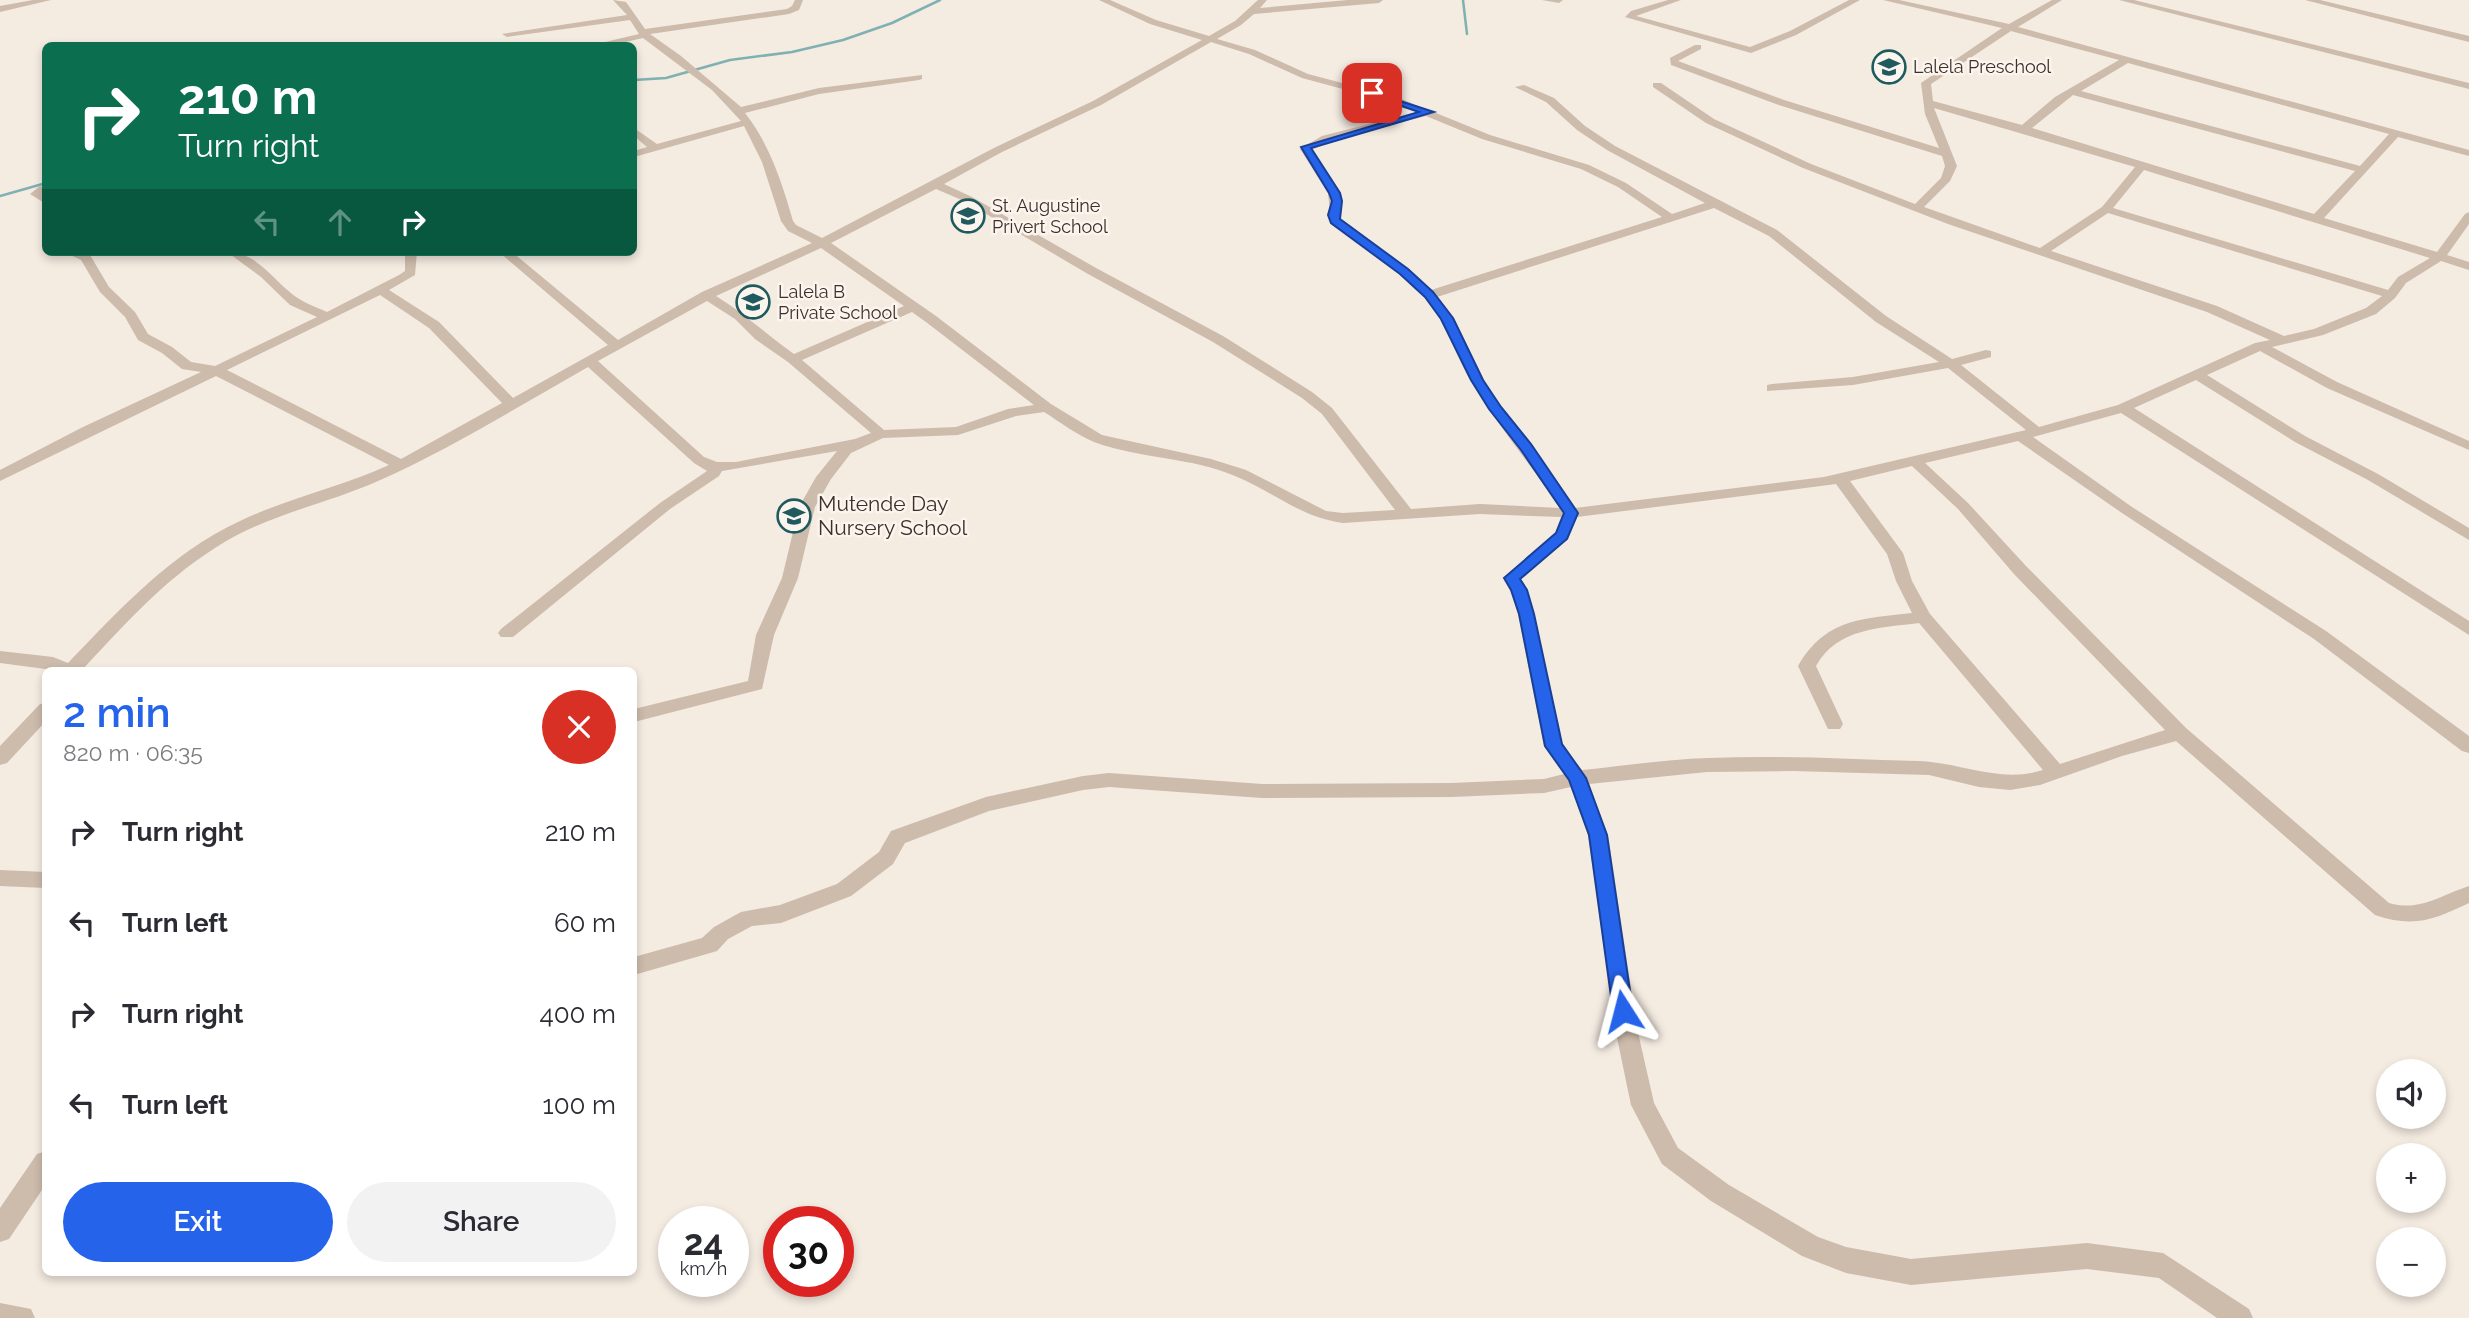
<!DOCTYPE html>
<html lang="en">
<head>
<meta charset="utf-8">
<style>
  :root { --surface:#fff; --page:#f2f2f3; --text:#2b2b33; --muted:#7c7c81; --accent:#2563eb }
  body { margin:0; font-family:Raleway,sans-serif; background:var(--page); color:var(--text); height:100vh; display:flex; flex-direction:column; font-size:26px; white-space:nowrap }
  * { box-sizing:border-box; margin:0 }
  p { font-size:23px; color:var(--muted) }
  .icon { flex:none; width:38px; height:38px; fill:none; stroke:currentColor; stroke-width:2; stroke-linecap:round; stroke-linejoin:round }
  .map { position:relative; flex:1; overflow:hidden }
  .details { position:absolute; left:42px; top:667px; width:595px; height:609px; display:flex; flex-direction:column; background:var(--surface); border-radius:10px; box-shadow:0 4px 10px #0003 }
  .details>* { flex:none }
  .guide { position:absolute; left:42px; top:42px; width:595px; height:214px; border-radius:10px; box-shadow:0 4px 10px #0003; background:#0b6e4f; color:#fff; overflow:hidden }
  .tools { position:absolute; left:2376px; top:1059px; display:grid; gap:14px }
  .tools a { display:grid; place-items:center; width:70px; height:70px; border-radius:50%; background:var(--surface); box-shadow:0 4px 10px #0003; font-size:35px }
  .speed { position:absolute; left:658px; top:1206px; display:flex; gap:14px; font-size:35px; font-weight:700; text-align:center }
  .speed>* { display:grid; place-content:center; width:91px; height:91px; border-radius:50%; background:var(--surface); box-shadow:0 4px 10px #0003; line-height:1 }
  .speed small { font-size:18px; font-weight:400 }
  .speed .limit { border:10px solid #d22; background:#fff; color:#111 }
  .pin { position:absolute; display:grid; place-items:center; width:60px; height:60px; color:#fff; margin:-30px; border-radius:14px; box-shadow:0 4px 10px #0006 }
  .me { position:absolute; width:77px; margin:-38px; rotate:351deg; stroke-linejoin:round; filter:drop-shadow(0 0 5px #0008) }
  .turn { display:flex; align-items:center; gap:24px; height:147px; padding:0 21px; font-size:32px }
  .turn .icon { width:91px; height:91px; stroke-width:2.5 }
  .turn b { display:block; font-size:49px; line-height:60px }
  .lanes { display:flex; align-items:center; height:66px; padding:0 21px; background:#0003; justify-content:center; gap:35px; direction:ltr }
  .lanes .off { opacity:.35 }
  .round { display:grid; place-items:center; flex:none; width:74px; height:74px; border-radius:37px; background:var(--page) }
  .head { display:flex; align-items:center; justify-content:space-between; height:119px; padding:0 21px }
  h1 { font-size:42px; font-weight:600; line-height:52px; color:var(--accent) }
  .cta { display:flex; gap:14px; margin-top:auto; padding:14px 21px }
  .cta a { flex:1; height:80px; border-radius:42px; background:var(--accent); color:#fff; font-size:28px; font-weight:600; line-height:80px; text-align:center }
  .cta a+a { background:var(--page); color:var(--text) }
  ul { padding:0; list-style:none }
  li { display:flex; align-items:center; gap:21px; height:91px; padding:0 21px }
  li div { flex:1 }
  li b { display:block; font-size:26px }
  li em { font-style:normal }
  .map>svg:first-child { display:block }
</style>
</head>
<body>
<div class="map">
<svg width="2469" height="1318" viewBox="0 0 2469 1318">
  <rect width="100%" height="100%" fill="#f4ebe1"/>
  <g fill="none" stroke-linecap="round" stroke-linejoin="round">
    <path stroke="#7fb0b2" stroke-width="2.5" d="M1463,0L1467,34
      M634,80L666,78L730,60L792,52L843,40L892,23L940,0
      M0,196L46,183"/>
    <path fill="#cdbbac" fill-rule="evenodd" d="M33,0H51L0,12V6Z
      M613,0L626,2L645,29L787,9L792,6L795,0H803L799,10L789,14L650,34L681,56L741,107L819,88L922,75V79L919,80L819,94L745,113C769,143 782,183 793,221L796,225L822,238L994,148L1093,101L1202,40L1150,24L1099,0H1110L1156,20L1209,36L1235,21L1258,0H1267L1260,8L1348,0H1383L1379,3L1254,14L1241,25L1217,39L1255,50L1308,74L1399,98L1490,135L1589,165L1626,183L1672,214L1705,203L1607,150L1577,130L1546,102L1515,87L1524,85L1554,98L1585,126L1615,146L1777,230L1886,316L1952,359L1986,350L1991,351V357L1961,365L2039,427L2118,405L2255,343L2270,340L2207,312L1948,224L1803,168L1706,123L1653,87V83H1661L1714,119L1811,164L1915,204L1941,178L1945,166L1942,156L1776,104L1671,65L1670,58L1695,45H1701V49L1678,61L1784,100L1939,148L1925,114L1921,83L2002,28L1883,0H1899L2009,24L2052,0H2062L2018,27L2469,150V156L2398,137L2324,218L2437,252L2465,214L2469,212V224L2447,255L2469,262V270L2441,261L2406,283L2395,298L2376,314L2323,335L2272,347L2337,382L2469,441V450L2327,388L2260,351L2207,375L2305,436L2378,474L2469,528V540L2368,480L2295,442L2196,380L2134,408L2469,621V635L2121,413L2033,437L2132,507L2326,631L2469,736V753L2462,751L2314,639L2122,513L2018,441L1925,463L1968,503L2026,566L2186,728L2389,903C2420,912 2441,895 2469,886V903C2433,920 2414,928 2375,915L2176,741L2122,756L2040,785L2010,790L1979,787L1929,775L1794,771L1707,772L1589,784L1608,835L1637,1028L1654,1103L1678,1148L1729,1185L1818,1237L1846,1247L1911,1259L2087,1243L2163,1253L2249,1309L2253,1318H2217L2159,1278L2087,1269L1911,1285L1846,1273L1802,1256L1711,1201L1662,1164L1631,1105L1615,1028L1588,835L1571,787L1544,793L1452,797L1262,798L1109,787L1083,790L989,811L905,843L893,864L851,896L781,923L752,926L728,939L717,951L634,975V957L702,938L714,927L741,912L780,905L837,884L879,852L891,831L986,797L1083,776L1109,773L1262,784L1452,783L1544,779L1564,774L1544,746L1518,614L1511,590L1504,578L1555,533L1561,517L1480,514L1343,523C1300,517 1274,492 1235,476C1191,457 1140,459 1094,442C1077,435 1060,422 1044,412L1016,416L958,435L883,438L851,453L831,479L815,507L798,578L774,635L762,689L634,722V709L748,681L756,635L782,578L799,507L816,477L837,451L722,471L719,476L670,509L513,637H501L498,633L501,629L660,503L707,471L694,463L588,367C519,406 450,449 378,481C324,505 265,515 215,548C164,580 123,626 82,670H53L0,663V651L53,657L68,663C120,609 171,553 240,521C288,498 341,487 389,465L216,376L0,481V470L83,427L201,372L182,369L162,353L138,340L125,317L100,292L81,260L64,252H81L90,255L109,287L135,312L148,334L172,347L191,362L215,366L317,317L290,305L261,277L227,252C260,252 275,285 301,300C309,305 319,308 327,312L399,275L405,271V252H417L415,275L389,290L439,322L513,398L608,345L499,252H512L618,340L702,292L812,243L788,231L781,221L762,162L744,126L634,157V151L647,147L634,136V128L657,144L741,121L712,90L643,38L608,46H588L639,34L630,20L507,37L502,34L627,15ZM2011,31L2119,60L2055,97L2022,125L1933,101L1931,84ZM1211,42L1249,54L1302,78L1391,102L1416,112L1322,136L1300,149L1328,193L1331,222C1363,247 1401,269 1427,300C1448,326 1456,357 1473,385C1499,427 1532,466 1560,508L1480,504L1411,509L1332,408L1312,392L1223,336L1096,268L972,197L944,184L1002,152L1101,105ZM2128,63L2389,134L2360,166L2081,91ZM2073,95L2355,171L2314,214L2032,128ZM1934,108L2135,167L2102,207L2040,248L1924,207L1950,181L1957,166ZM1426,116L1482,139L1581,169L1618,187L1662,217L1431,290L1408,269L1341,219L1340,193L1311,150L1347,136ZM2144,170L2430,258L2398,277L2388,290L2113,208ZM936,189L964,201L1088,274L1213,342L1302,398L1322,414L1395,510L1343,513L1326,511L1246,470L1211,459L1102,435L1051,404L936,316L831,243ZM1714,208L1769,236L1876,322L1939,362L1853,377L1772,384L1767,385V391L1853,385L1948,368L2026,430L1824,477L1575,508L1531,444L1501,407L1484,380L1454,318L1437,297ZM2108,213L2382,296L2366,308L2314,329L2284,336L2217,306L2051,251ZM821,248L904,306L794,354C767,335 744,313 716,296ZM380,295L429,328L502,403L401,459L227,370ZM707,301L735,319L755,339L788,362L871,433L855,439L736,462H717L704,457L598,361ZM912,312L926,322L1034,405L1008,409L956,427L884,430L802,360ZM1912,466L1958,509L2014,574L2165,730L2060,764L1930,614L1912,581L1903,553L1850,481ZM1836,484L1887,554L1896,581L1912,613C1862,619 1826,618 1798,666L1828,729H1840L1843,724L1816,666C1837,628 1880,628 1919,623L2043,770C1999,784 1961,762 1917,761C1848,759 1778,755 1709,758C1667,759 1624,766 1582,770L1562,744L1534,614L1521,579L1568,539L1577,517Z
      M1542,0H1563L1559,3Z
      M1668,0H1681L1636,16L1750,47L1790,31L1849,0H1860L1796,35L1751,53L1625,17L1631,11Z
      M2119,0H2134L2469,83V89Z
      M2305,0H2320L2469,36V42Z
      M40,186L46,189L42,193L46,195V204L30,194Z
      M46,703V721L7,763L0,765V746L40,704Z
      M0,870L46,872V888L0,886Z
      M46,1151V1184L9,1239L0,1242V1208L37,1154Z
      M0,1303L31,1309L35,1318H0Z"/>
  </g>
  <path fill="#2563eb" stroke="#184099" stroke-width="2" d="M1369,91L1434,112L1311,148L1340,193L1342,201L1340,219L1408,269L1433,292L1453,318L1483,380L1501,407L1531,444L1578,513L1567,539L1520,579L1527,590L1534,614L1562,744L1586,778L1607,835L1633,1011L1630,1017L1623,1020L1615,1017L1613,1011L1589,835L1569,780L1545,746L1519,614L1511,590L1504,578L1556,533L1564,513L1521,450L1489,409L1471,380L1441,319L1425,297L1400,274L1331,223L1328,215L1332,201L1329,193L1301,147L1419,112L1369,95Z"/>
  <defs>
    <symbol id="school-ring" viewBox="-11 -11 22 22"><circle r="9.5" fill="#fbf5ee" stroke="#1f5a5e" stroke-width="1.5"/><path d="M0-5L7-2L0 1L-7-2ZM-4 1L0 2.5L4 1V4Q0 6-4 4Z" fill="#1f5a5e"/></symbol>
  </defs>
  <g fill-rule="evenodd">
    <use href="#school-ring" x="1870" y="48" width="38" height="38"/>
    <use href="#school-ring" x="949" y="197" width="38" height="38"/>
    <use href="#school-ring" x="734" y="283" width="38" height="38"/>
    <use href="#school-ring" x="775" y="497" width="38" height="38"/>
  </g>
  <g text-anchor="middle" stroke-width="5" stroke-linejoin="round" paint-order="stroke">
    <g font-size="18" fill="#3b302b" stroke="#fbf5ee" text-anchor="start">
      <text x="1913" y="73">Lalela Preschool</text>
      <text x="992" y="212">St. Augustine<tspan x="992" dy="21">Privert School</tspan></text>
      <text x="778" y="298">Lalela B<tspan x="778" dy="21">Private School</tspan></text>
    </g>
    <g font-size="21" fill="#3b302b" stroke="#fbf5ee" text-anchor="start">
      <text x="818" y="511">Mutende Day<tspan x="818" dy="24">Nursery School</tspan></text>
    </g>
  </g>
</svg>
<div class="tools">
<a><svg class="icon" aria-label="sound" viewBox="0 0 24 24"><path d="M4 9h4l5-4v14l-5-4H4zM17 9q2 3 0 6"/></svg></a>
<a>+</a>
<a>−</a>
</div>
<div class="speed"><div>24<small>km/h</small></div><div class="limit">30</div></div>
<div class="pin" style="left:1372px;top:93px;background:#d93025"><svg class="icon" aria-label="arrive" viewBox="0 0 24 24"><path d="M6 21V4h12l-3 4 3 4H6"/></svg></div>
<svg class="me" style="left:1623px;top:1011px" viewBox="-20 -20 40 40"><path d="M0-17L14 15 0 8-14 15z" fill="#2563eb" stroke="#fff" stroke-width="4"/></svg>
<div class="guide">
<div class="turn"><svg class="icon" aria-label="right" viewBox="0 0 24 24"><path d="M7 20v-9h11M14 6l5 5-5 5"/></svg><div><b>210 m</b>Turn right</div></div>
<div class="lanes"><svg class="icon off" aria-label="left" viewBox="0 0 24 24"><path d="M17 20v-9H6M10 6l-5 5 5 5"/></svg><svg class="icon off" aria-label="ahead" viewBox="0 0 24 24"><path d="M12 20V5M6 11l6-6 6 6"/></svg><svg class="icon" aria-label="right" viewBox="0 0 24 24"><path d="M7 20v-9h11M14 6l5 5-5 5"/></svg></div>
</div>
<section class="details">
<div class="head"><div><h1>2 min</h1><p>820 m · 06:35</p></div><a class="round" style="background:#d93025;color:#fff"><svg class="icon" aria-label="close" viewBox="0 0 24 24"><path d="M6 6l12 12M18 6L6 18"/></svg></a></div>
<ul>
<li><svg class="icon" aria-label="right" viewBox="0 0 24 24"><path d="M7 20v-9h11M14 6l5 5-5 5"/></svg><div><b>Turn right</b></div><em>210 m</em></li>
<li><svg class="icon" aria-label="left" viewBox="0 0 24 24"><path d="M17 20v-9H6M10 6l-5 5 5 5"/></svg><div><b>Turn left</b></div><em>60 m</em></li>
<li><svg class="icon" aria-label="right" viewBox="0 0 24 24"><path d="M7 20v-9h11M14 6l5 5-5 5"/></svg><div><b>Turn right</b></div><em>400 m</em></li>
<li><svg class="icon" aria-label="left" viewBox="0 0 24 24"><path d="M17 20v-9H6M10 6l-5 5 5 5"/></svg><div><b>Turn left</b></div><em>100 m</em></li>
</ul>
<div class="cta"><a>Exit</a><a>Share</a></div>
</section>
</div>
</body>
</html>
